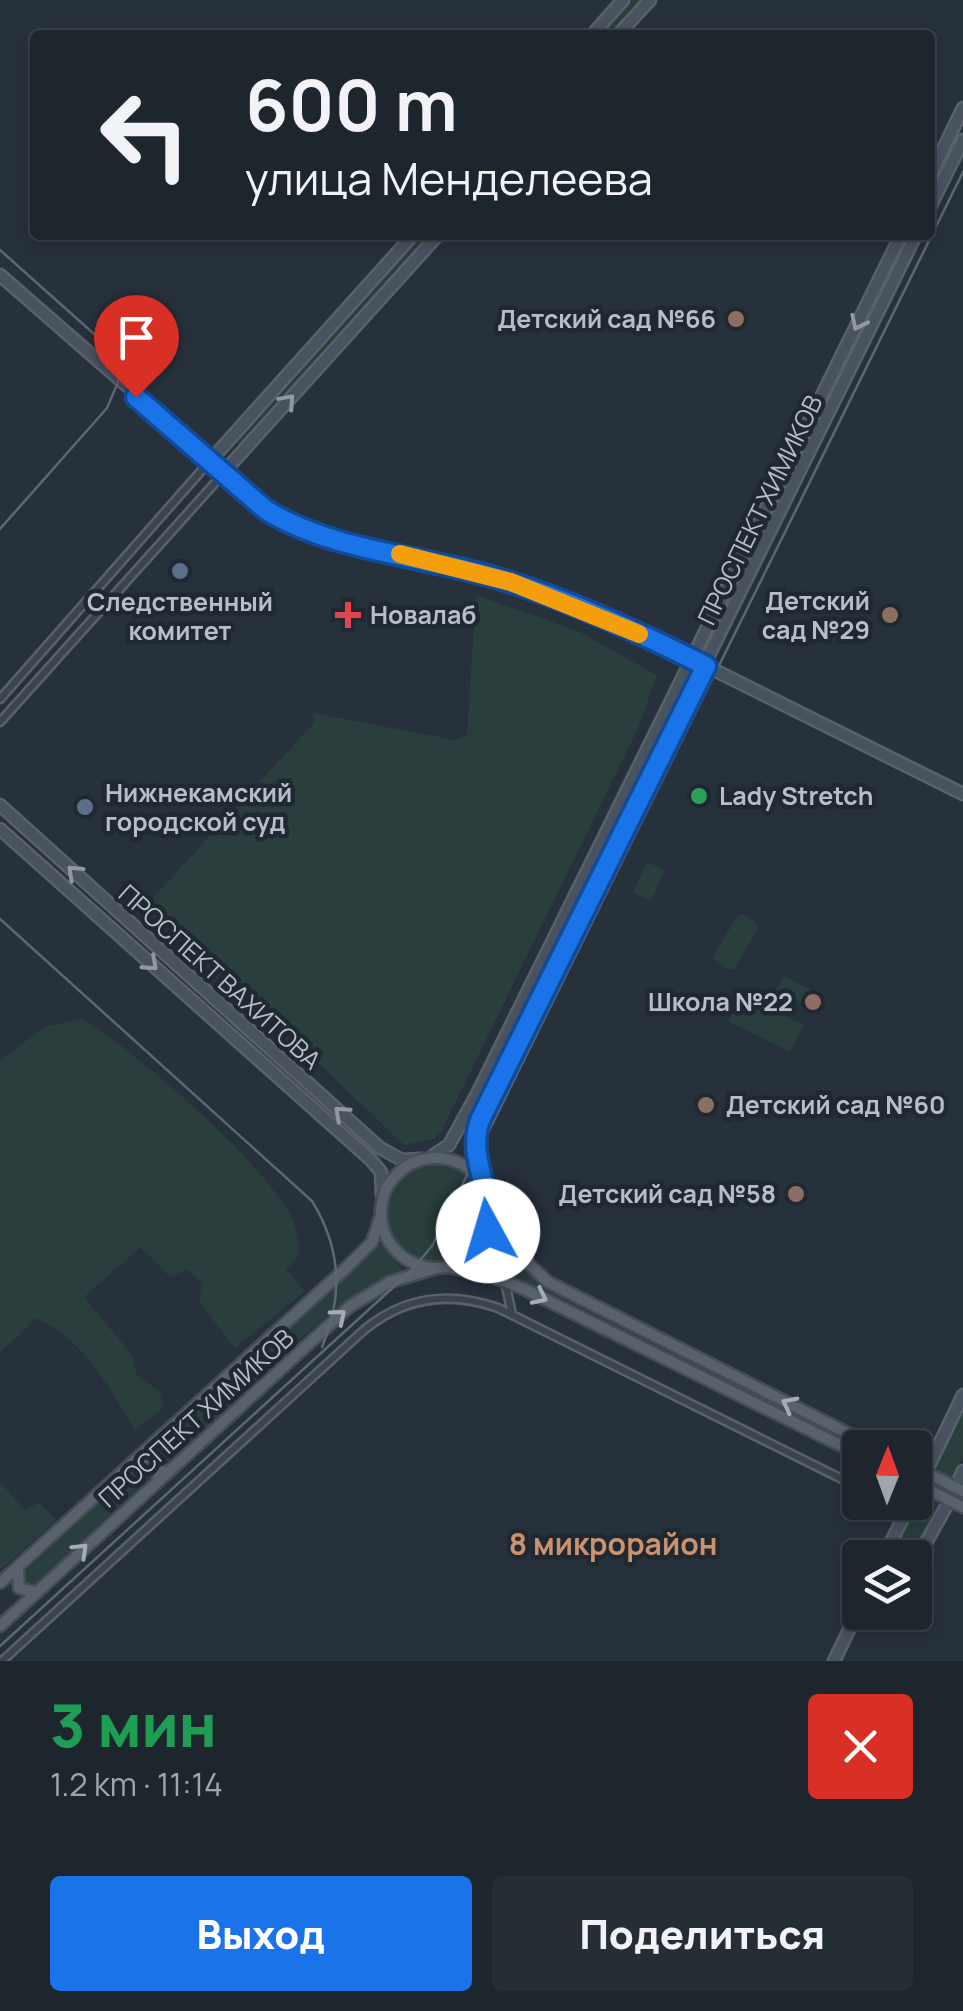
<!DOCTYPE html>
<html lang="ru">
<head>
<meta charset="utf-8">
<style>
  :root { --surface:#1d252d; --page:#252d35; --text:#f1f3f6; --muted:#a0a5aa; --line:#3b4249; --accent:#1a73e8 }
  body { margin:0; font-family:Manrope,sans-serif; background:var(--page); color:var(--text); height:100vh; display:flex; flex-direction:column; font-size:38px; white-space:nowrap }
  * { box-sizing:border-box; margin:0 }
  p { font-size:32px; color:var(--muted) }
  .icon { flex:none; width:55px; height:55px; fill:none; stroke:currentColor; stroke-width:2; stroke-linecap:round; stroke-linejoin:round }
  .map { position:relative; height:1661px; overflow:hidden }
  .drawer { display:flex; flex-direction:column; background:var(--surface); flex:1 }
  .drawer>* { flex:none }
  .hud { position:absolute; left:30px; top:30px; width:905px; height:210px; border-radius:10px; box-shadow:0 5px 15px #0003,0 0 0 2px var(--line); background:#1d252d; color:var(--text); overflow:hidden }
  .needle { width:65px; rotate:1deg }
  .fabs { position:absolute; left:842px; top:1430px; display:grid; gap:20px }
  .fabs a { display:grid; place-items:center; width:90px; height:90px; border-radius:10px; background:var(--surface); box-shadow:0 5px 15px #0003,0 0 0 2px var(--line); font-size:50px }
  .pin { position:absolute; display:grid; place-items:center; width:85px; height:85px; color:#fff; margin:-102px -42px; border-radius:50% 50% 50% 0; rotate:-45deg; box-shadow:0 0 10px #0007 }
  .pin .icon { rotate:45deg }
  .me { position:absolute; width:110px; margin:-55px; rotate:354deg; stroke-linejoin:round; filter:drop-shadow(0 0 8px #0008) }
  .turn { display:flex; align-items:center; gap:35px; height:210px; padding:0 50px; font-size:45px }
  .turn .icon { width:130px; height:130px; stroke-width:2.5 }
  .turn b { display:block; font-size:70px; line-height:85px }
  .round { display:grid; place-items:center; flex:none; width:105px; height:105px; border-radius:10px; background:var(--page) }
  .summary { display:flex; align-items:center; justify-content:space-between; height:170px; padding:0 50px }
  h1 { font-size:60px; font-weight:800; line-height:75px; color:#1e9e55 }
  .button { display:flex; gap:20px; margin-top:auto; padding:20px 50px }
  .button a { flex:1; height:115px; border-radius:10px; background:var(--accent); color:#fff; font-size:40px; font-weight:800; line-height:115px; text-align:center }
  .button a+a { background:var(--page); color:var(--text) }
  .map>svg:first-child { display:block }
</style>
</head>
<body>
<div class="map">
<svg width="963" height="1661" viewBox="0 0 963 1661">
  <rect width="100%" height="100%" fill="#27313c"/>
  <path fill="#2a3e3e" d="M628,0H644L613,35H597Z
    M419,235H434L242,447L234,440Z
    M907,235H911L740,585L737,583Z
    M476,595L578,631L657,675L639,726L441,1132L434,1139L404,1145L149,902L314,723L313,713L455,740L467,735Z
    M647,862L665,870L651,901L633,892Z
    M743,914L757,923L758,929L734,969H728L712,958L738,915Z
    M783,976L812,990L804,1004L776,990Z
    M742,995L804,1025L790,1052L728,1021Z
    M83,1019C140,1055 259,1158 291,1216C297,1227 297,1241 300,1253L286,1270L305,1291L235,1348L199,1302L202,1283L187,1269L170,1277L141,1247L84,1297L132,1355L137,1375L160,1392L163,1408L135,1430C109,1387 84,1340 36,1318L0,1353V1061L44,1027Z
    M387 1213a48 48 0 1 1 96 0a48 48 0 1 1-96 0Z
    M494,1233L514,1261L549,1291L863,1447L860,1450L519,1281L473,1267Z
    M380,1243L404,1271C328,1293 234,1413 165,1463L152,1450Z
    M963,1408V1457L952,1479L932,1469Z
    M143,1461L152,1463L151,1476L35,1585L22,1584L24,1573Z
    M0,1482L24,1509L40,1503L57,1520L0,1570Z
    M920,1493L940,1504L920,1546L909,1557L887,1558Z"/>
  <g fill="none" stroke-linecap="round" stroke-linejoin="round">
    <defs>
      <path id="street" d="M0,699L210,461
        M0,722L223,474
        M505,1282L512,1314
        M890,1502L906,1511
        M2,1661L364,1330C404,1297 450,1291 498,1308L860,1488"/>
      <path id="secondary" d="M592,35L623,0
        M618,35L650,0
        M930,176L963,108
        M930,207L963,140
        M0,275L276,516L343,542L487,575L565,602L678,652L963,794
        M210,461L413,235
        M223,473L438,235
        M0,805L380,1148L402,1160L422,1159
        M0,829L371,1160L381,1172L382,1195
        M431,1157L449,1145L478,1092L901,235
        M483,1184L476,1142L480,1120L916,235
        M926,1472L963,1395
        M956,1487L963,1471
        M883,1558L911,1502
        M915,1562L950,1500
        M834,1661L860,1607"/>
      <path id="primary" d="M381 1213a55 55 0 1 1 110 0a55 55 0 1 1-110 0Z
        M490,1203L513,1249L548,1282L877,1448
        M447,1267L484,1274L524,1289L860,1455
        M137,1461L148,1457L157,1462L161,1470L157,1481
        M915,1467L963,1491
        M915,1483L963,1507
        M18,1570L19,1588L35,1592
        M0,1583L346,1268L372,1242L380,1218
        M0,1626L349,1307L390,1282L437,1268"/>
    </defs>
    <use href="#street" stroke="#59616a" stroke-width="11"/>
    <use href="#secondary" stroke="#59616a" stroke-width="15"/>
    <use href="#primary" stroke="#444c55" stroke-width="15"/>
    <use href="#street" stroke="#3b434c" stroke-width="6"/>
    <use href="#secondary" stroke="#49525f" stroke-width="10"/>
    <use href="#primary" stroke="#59626c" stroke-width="10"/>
    <path stroke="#5d6773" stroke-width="2.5" d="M0,250L112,350L121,375L107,408L0,529
      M0,919L312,1201C341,1248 344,1296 322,1347
      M0,1646L411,1271L432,1246L963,172"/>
  </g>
  <defs><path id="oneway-chevron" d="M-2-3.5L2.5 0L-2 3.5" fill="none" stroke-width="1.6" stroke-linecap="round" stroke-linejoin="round" transform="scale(2.5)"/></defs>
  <g stroke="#9098a3">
    <use href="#oneway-chevron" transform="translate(858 323) rotate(116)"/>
    <use href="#oneway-chevron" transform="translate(288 401) rotate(-48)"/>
    <use href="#oneway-chevron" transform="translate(74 872) rotate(-137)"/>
    <use href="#oneway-chevron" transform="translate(151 964) rotate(42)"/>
    <use href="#oneway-chevron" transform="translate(341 1113) rotate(-138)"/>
  </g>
  <g stroke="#a4acb5">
    <use href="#oneway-chevron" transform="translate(540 1297) rotate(26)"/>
    <use href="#oneway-chevron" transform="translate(339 1316) rotate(-40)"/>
    <use href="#oneway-chevron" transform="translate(789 1404) rotate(-153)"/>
    <use href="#oneway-chevron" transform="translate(81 1550) rotate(-44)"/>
  </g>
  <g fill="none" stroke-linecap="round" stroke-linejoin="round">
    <defs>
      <path id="route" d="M136,397L266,510C331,550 415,555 486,575C562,596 636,631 706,666L480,1120C466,1158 495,1193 488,1231"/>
    </defs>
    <use href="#route" stroke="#114b97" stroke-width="25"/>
    <use href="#route" stroke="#1a73e8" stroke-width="18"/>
    <path stroke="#f59e0b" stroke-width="18" d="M400,554L511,582L639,634"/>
  </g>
  <g fill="#8d6e63" stroke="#202831" stroke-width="4">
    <circle cx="736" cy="319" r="10"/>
    <circle cx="890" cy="615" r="10"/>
    <circle cx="813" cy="1002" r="10"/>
    <circle cx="706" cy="1105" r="10"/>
    <circle cx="796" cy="1194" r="10"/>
  </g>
  <g fill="#5c6f8a" stroke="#202831" stroke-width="4">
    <circle cx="180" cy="571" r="10"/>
    <circle cx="85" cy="807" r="10"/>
  </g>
  <path fill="#e0444e" stroke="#202831" stroke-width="4" d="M343 600h10v10h10v10h-10v10h-10v-10h-10v-10h10z"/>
  <circle fill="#2e9e5b" stroke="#202831" stroke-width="4" cx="699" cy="796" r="10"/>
  <g text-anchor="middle" stroke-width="9" stroke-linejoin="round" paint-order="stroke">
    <g font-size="25" font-weight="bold" fill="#b7bec7" stroke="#202831" text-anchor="end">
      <text x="716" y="328">Детский сад №66</text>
      <text x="870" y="610">Детский<tspan x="870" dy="29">сад №29</tspan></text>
      <text x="180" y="611" text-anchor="middle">Следственный<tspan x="180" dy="29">комитет</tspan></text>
      <text x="370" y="624" text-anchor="start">Новалаб</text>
      <text x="105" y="802" text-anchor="start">Нижнекамский<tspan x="105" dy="29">городской суд</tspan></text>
      <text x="719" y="805" text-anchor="start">Lady Stretch</text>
      <text x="793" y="1011">Школа №22</text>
      <text x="726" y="1114" text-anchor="start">Детский сад №60</text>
      <text x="776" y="1203">Детский сад №58</text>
    </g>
    <g font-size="25" fill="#b7bec7" stroke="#202831">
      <text transform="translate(760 510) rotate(-64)" y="9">ПРОСПЕКТ ХИМИКОВ</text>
      <text transform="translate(220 977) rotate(42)" y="9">ПРОСПЕКТ ВАХИТОВА</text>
      <text transform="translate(196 1418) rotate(-42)" y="9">ПРОСПЕКТ ХИМИКОВ</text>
    </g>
    <g font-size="30" font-weight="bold" fill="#ca936f" stroke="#202831">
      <text x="613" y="1555">8 микрорайон</text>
    </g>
  </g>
</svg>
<div class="fabs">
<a><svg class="needle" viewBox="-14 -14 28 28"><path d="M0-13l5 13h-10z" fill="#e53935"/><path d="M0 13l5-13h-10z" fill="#a0a5aa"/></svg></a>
<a><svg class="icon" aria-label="layers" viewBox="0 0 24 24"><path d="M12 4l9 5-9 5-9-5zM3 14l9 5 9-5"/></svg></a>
</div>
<div class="pin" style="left:136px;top:397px;background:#d93025"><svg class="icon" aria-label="arrive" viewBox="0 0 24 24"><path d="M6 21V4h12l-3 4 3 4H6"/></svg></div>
<svg class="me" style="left:488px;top:1231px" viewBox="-20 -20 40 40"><circle r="19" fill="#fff"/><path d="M0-13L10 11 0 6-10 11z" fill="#1a73e8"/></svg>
<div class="hud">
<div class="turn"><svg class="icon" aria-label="left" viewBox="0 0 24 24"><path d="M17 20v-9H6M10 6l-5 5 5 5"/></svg><div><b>600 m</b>улица Менделеева</div></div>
</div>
</div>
<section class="drawer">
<div class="summary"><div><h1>3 мин</h1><p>1.2 km · 11:14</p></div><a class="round" style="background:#d93025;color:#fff"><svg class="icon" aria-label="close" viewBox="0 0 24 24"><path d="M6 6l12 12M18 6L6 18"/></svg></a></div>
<div class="button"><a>Выход</a><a>Поделиться</a></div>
</section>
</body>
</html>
